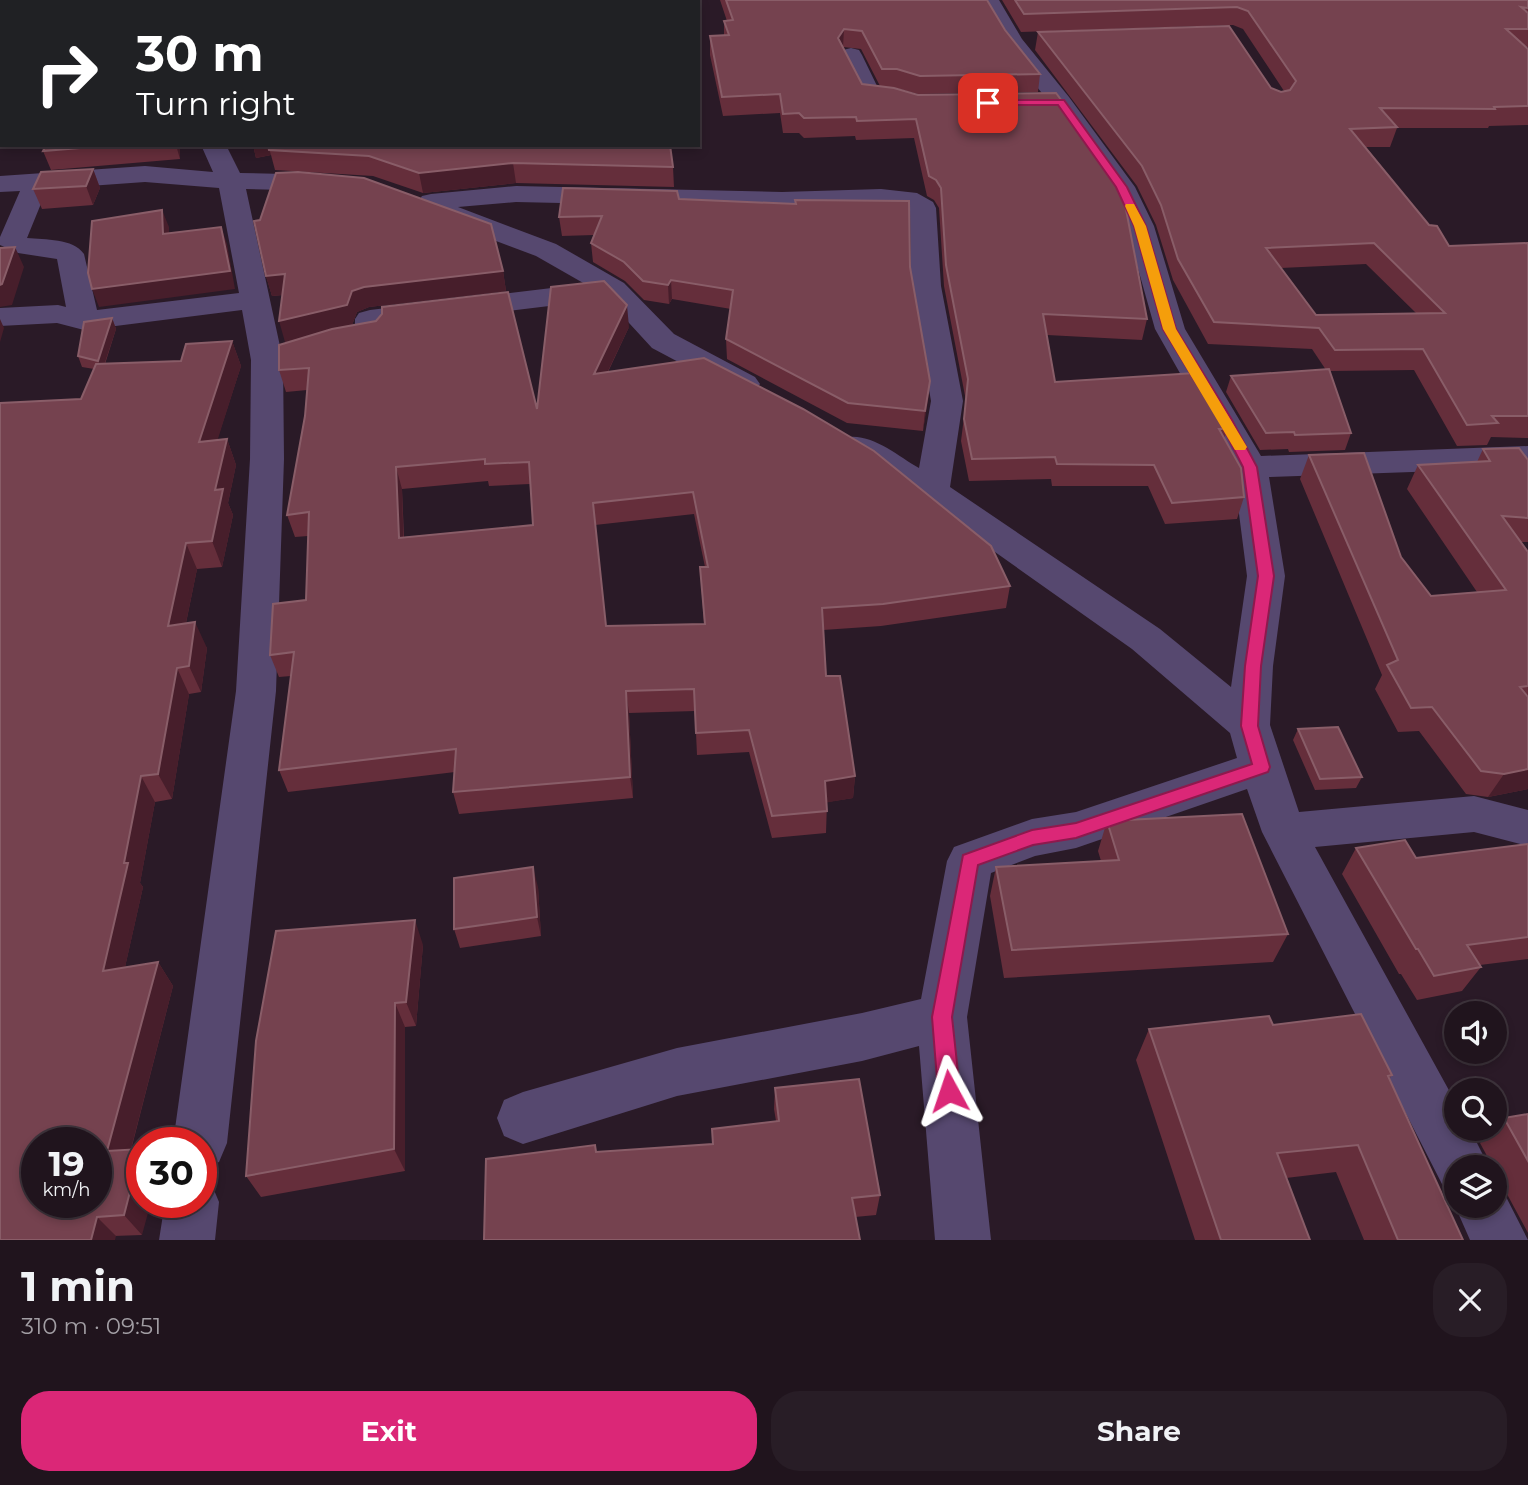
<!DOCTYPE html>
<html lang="en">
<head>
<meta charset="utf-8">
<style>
  :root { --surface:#20141d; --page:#281d26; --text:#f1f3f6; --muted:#a29ea4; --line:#3d333b; --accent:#db2777 }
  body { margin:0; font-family:Montserrat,sans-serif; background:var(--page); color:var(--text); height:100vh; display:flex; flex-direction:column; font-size:26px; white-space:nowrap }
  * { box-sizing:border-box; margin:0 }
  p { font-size:23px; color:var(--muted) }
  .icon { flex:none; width:38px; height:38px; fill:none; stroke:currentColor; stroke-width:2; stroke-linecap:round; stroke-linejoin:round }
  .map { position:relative; height:1240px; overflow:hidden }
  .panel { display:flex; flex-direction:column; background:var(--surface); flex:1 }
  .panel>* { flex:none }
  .banner { position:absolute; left:0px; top:0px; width:700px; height:147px; box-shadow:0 4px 10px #0003,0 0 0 2px var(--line); background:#202124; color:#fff; overflow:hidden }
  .controls { position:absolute; left:1444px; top:1001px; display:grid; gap:14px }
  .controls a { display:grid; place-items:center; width:63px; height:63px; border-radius:50%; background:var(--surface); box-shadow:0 4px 10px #0003,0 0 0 2px var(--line); font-size:35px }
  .speed { position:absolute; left:21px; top:1127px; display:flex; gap:14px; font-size:35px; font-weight:700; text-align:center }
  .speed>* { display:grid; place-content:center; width:91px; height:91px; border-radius:50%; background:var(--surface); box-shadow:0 4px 10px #0003,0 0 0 2px var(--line); line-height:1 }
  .speed small { font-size:18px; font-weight:400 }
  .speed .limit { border:10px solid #d22; background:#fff; color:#111 }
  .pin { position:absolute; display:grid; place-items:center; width:60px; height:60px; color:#fff; margin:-30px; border-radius:14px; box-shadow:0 4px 10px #0006 }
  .me { position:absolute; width:77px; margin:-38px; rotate:355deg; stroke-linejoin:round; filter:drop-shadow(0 0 5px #0008) }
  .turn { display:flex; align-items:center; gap:24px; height:147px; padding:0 21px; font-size:32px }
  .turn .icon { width:91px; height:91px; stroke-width:2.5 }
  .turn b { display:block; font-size:49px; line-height:60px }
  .round { display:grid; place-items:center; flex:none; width:74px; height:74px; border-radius:28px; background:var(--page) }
  .headline { display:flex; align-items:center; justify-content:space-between; height:119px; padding:0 21px }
  h1 { font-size:42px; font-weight:700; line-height:52px }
  .action { display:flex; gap:14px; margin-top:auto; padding:14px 21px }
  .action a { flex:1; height:80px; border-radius:28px; background:var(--accent); color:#fff; font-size:28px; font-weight:700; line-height:80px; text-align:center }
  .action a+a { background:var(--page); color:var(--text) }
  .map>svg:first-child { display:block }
</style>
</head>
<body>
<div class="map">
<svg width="1528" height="1240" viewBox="0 0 1528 1240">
  <rect width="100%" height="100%" fill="#2a1a27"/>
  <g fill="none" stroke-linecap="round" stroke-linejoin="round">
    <path fill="#56486f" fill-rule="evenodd" d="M977,0H999L1022,39L1069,97L1135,187L1154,226L1185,329L1261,456L1528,446V468L1269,477L1285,576L1273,666L1270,725L1299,812L1474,796L1528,810V846L1474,832L1315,847L1456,1103V1129H1470L1489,1167H1456V1191L1443,1186L1262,832L1247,789L1076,848L1035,856L991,873L967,1017L991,1240H935L919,1046L862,1061L677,1096L523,1144L504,1136L497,1118L504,1100L523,1092L677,1048L862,1013L921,999L947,861L954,847L1032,819L1076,812L1237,758L1230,733L1132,649L920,499L843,452L838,445L843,438C870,431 896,455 919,468L931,401L911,286L910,211L902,207L782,208L516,202L458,207L556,244L624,283L674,334L755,377L760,384L755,391L744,394L733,391L652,348L607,299L385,326V334L381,340L329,350L318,348L314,341L318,334L355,327V319L359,313L370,310L585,284L536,256L435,218L433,210L422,208L418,202L422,196L431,194L516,186L782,192L881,189L917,193L933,202L936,208L941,286L963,401L950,487L1160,629L1231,687L1247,576L1233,467L1155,329L1126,226L1109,187L1053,107L1005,47Z
      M851,48L859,50L862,55L879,90C893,90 912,90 921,102L917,107C910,109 872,104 863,102L840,55L843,50Z
      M201,145H226L240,173L327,175L336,177L340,183L336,189L327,191L246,189L283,360L284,459L276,691L227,1143L219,1162L201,1169V1143H173L236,691L250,459L251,360L242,310L84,330L57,323L0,326V308L58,305L66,307L57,259L18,253L0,245V237L20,191L0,192V176L145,166L213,172ZM145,182L219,188L239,293L97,310L84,254C73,238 45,240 27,238L47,189Z
      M201,1178L211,1183L219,1202L215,1240H159L165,1202H201Z
      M1494,1184L1501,1187L1528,1240H1470L1455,1206L1456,1202V1206H1494Z"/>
  </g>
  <path fill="#652e3b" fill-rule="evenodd" d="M720,0H987L1005,30L1040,74L1038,92L918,94L892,87L1147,319L1142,340L1047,335L1055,382L1228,429L1224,439L1244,497L1237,519L1165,524L1148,486H1052L1051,479L969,481L961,441L966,401L944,286L939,208L934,200L927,196L914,138L856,140L855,136L804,138L799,133H783L780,113L723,116L710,55V36H724V21H727ZM843,47L861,49L880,86L862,84Z
    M1002,0H1528V47H1525L1528,49V125L1489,126L1488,128H1397L1390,147H1366L1429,225L1449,246L1528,243V438L1491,437L1487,445L1457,446L1414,370L1330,371L1351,433L1345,450L1289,452L1288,449L1260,450L1226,392L1231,376L1326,370L1312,349L1208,344L1173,280L1156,225L1137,186L1035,50L1038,32L1281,92L1284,91L1243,29L1233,25L1021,32ZM1366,264L1416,313L1316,315L1281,268Z
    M46,145H180V159L51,170L43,151Z
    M253,145H670L673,167L674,187L516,183L423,193L373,176L275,170L271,155L256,158Z
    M93,169L100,188L93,205L42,209L33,189Z
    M679,199L795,204V200L910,267L930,381L923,431L847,423L727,359L726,339L731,309L672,299L669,304L644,300L625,281L593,262L591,243L594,235L562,236L559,217Z
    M503,271L506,291L369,307L357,312L352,325L537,409L629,327L608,372L1010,586L1006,608L881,626L823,630L826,676L855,776L853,798L827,802L826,833L772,838L749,752L697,755L695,711L629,713L633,798L459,814L453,792L455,772L288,792L279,770L291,676L279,677L270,655L306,600L308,536L295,537L287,515L305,416L307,390L286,392L279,370L309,336L285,342L283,295L272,296L266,276ZM488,481L489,486L530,484L533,525L404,537L402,489ZM694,514L705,567H700L704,624L606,626L595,525Z
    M112,318L116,329L105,364L181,361L232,341L241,366L217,440L227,439L236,465L228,503L233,515L222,567L197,569L186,623L207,648L201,692L189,694L172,799L155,802L140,883L143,887L125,967L158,962L173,986L131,1150L142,1235L0,1240L81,399L94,369L82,367L78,356Z
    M1483,449L1528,460V542H1521L1528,552V789L1488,797L1466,794L1419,731L1398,732L1375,689L1382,675L1300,479L1309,455L1401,557L1431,596L1477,592L1407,489L1418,465L1477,462Z
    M1298,729L1362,777L1356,788L1315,790L1293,740Z
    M1107,821L1288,934L1273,962L1004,978L990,896L996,867L1101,861L1098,851Z
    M1528,844V959L1480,965L1481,967L1462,991L1417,1000L1401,974H1399L1342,874L1356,848L1416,858Z
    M538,887L541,936L460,948L454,929Z
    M423,945L416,1026L405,1027V1171L261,1197L246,1176Z
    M1273,1025L1392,1075L1389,1079L1463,1240H1364L1336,1172L1286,1178L1310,1240H1195L1136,1060L1149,1029Z
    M775,1088L880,1195L876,1215L855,1217L597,1152L713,1144L776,1121L774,1109Z
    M1528,1114V1233L1494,1170V1167H1493L1480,1143L1504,1118Z"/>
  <path fill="#471e2b" d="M844,29L843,47L838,38Z
    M0,128H2V145H15L0,147Z
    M176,145H180V159Z
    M253,145H268L271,155L256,158Z
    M513,163L516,183L423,193L419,173Z
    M93,169L100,188L93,205L86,186Z
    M162,210L169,227V251L163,234Z
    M221,227L227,244L235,289L99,307L92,289Z
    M15,247L24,267L12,305L0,307V285Z
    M503,271L506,291L369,307L357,312L352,325L285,342L279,321L352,291L364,287Z
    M285,274L291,294L272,296L266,276Z
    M671,280L672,299L669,304L668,285Z
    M627,305L629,327L596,396L594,374Z
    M112,318L116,329L102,371L98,361Z
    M0,319L4,328L0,342Z
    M232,341L241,366L209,467L199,442Z
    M930,381L928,401L923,431L925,411Z
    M227,439L236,465L228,503L233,515L222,567L212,541L215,490Z
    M396,467L402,489L404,560L399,538Z
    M186,543L197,569L180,652L168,626Z
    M195,622L207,648L201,692L189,666Z
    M177,668L189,694L172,799L158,774Z
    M626,691L629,713L633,798L630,777Z
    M1528,769V789L1488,797L1504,774Z
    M141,776L155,802L140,883L143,887L119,994L103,971Z
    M855,776L853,798L824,803L825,781Z
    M533,867L538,887L541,936L537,917Z
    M415,920L423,945L416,1026L406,1002Z
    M158,962L173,986L125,1172L107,1151Z
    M395,1003L405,1027V1171L394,1149Z
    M141,1149L142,1202H151L142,1235L124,1215Z
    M97,1217L116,1236L115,1240H91Z"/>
  <path fill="#75424f" stroke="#895d68" stroke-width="2" fill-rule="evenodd" d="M0,0H170V2H2V128H0Z
    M203,0H525V2H204Z
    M726,0H987L1005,30L1040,74L920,76L897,69H882L862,31L844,29L838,38L862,84L894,88L918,95L1056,93L1111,168L1124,199L1147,319L1043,314L1055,382L1195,373L1228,429H1219L1241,468L1244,497L1172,503L1154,465L1057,464L1055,457L972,459L964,419L968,379L946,265L941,188L936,180L929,176L916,119L857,121L856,117L804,118L799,113L783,114L780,94L722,97L710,36L729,35L724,21L733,20Z
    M1015,0H1528V8L1521,7L1528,13V29H1506L1528,49V106L1494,107L1495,109L1380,108L1397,127L1350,129L1429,225L1437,226L1449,246L1528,243V416H1492L1498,423L1467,425L1423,349L1335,350L1319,328L1214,322L1178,259L1161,205L1142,166L1038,32L1229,26L1271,88L1281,92L1290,90L1296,81L1248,11L1237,7L1024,14ZM1374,243L1445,313L1316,315L1266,248Z
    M46,145H116L43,151Z
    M268,145H670L673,167L513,163L419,173L369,156L269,150Z
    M93,169L86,186L33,189L41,172Z
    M298,172L364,178L491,224L503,271L364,287L352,291L347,305L279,321L285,274L266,276L254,221L260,220L276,173Z
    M563,188L677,191L679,199L796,204L795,200L909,201L910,267L930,381L925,411L848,403L726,339L733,290L671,280L668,285L643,281L624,262L591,243L602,216L559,217Z
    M162,210L163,234L221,227L230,271L92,289L88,273L92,221Z
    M15,247L2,284L0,285V248Z
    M604,281L627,305L594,374L704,358L803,409L874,451L991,546L1010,586L883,604L822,608L826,676H840L855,776L825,781L827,811L772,816L749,730L696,733L694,689L626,691L630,777L453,792L456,749L279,770L294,652L270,655L273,604L306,600L309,512L287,515L305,416L309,368L279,370V345L332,329L376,321L382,314V307L508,292L537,409L551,287ZM485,459V464L529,462L533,525L399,538L396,467ZM693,492L708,567H700L705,624L606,626L593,503Z
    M112,318L98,361L78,356L84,322Z
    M232,341L199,442L227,439L215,490L223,489L212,541L186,543L168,626L195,622L189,666L177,668L158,774L141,776L124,863H128L103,971L158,962L107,1151L141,1149L124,1215L97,1217L91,1240H0V403L81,399L96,364L181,361L186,344ZM37,1143H96V1202H37Z
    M1329,369L1351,433L1295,435L1294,432L1266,433L1231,376Z
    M1519,448L1528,460V518L1502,516L1528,552V686L1520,687L1528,697V769L1504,774L1481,771L1432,707L1411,708L1387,665L1398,660L1309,455L1364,453L1401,557L1431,596L1506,590L1418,465L1490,461L1483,449Z
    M1338,727L1362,777L1320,779L1298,729Z
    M1242,814L1288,934L1012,950L996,867L1119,860L1107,821Z
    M1405,840L1416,858L1528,844V937L1467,945L1481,967L1434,976L1418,949H1416L1356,848Z
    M533,867L537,917L454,929V878Z
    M415,920L406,1002L395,1003L394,1149L246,1176L256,1041L276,931Z
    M1361,1014L1392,1075L1388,1076L1463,1240H1398L1358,1145L1277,1153L1310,1240H1221L1149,1029L1269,1016L1273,1025Z
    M859,1079L880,1195L852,1198L860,1240H484L486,1159L595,1145L596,1152L713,1144L712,1129L779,1121L775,1088Z
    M1528,1114V1161L1504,1118Z"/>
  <path fill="#db2777" stroke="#8e194d" stroke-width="2" d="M988,100H1064L1127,187L1146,226L1176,329L1232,420L1257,467L1274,576L1261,666L1258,726L1270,767L1268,772L1076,838L1033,845L978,865L952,1017L960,1091L956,1098L949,1101L941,1098L938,1091L932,1017L963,855L1032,830L1076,823L1252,764L1241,726L1245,666L1258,576L1243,467L1219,420L1163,329L1134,226L1116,187L1058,105H985V101Z"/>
  <path fill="#f59e0b" d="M1126,204H1134L1146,226L1176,329L1247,447L1245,450H1235L1163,329L1134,226L1125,206Z"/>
</svg>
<div class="controls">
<a><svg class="icon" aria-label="sound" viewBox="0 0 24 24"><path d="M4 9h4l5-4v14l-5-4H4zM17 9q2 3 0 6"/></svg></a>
<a><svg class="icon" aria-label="search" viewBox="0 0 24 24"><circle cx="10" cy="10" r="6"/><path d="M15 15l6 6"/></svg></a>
<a><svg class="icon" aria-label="layers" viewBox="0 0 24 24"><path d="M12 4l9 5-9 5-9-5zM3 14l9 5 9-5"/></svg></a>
</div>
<div class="speed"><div>19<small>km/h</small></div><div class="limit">30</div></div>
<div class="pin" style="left:988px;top:103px;background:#d93025"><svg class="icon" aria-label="arrive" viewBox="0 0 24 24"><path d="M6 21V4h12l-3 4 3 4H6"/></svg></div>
<svg class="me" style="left:949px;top:1091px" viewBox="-20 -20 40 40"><path d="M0-17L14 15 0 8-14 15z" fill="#db2777" stroke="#fff" stroke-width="4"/></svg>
<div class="banner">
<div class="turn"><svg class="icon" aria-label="right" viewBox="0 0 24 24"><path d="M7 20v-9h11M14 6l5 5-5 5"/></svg><div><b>30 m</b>Turn right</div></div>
</div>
</div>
<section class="panel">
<div class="headline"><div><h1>1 min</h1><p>310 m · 09:51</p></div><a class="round"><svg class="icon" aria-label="close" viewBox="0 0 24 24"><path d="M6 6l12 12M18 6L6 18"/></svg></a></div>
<div class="action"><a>Exit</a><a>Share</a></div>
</section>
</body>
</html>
